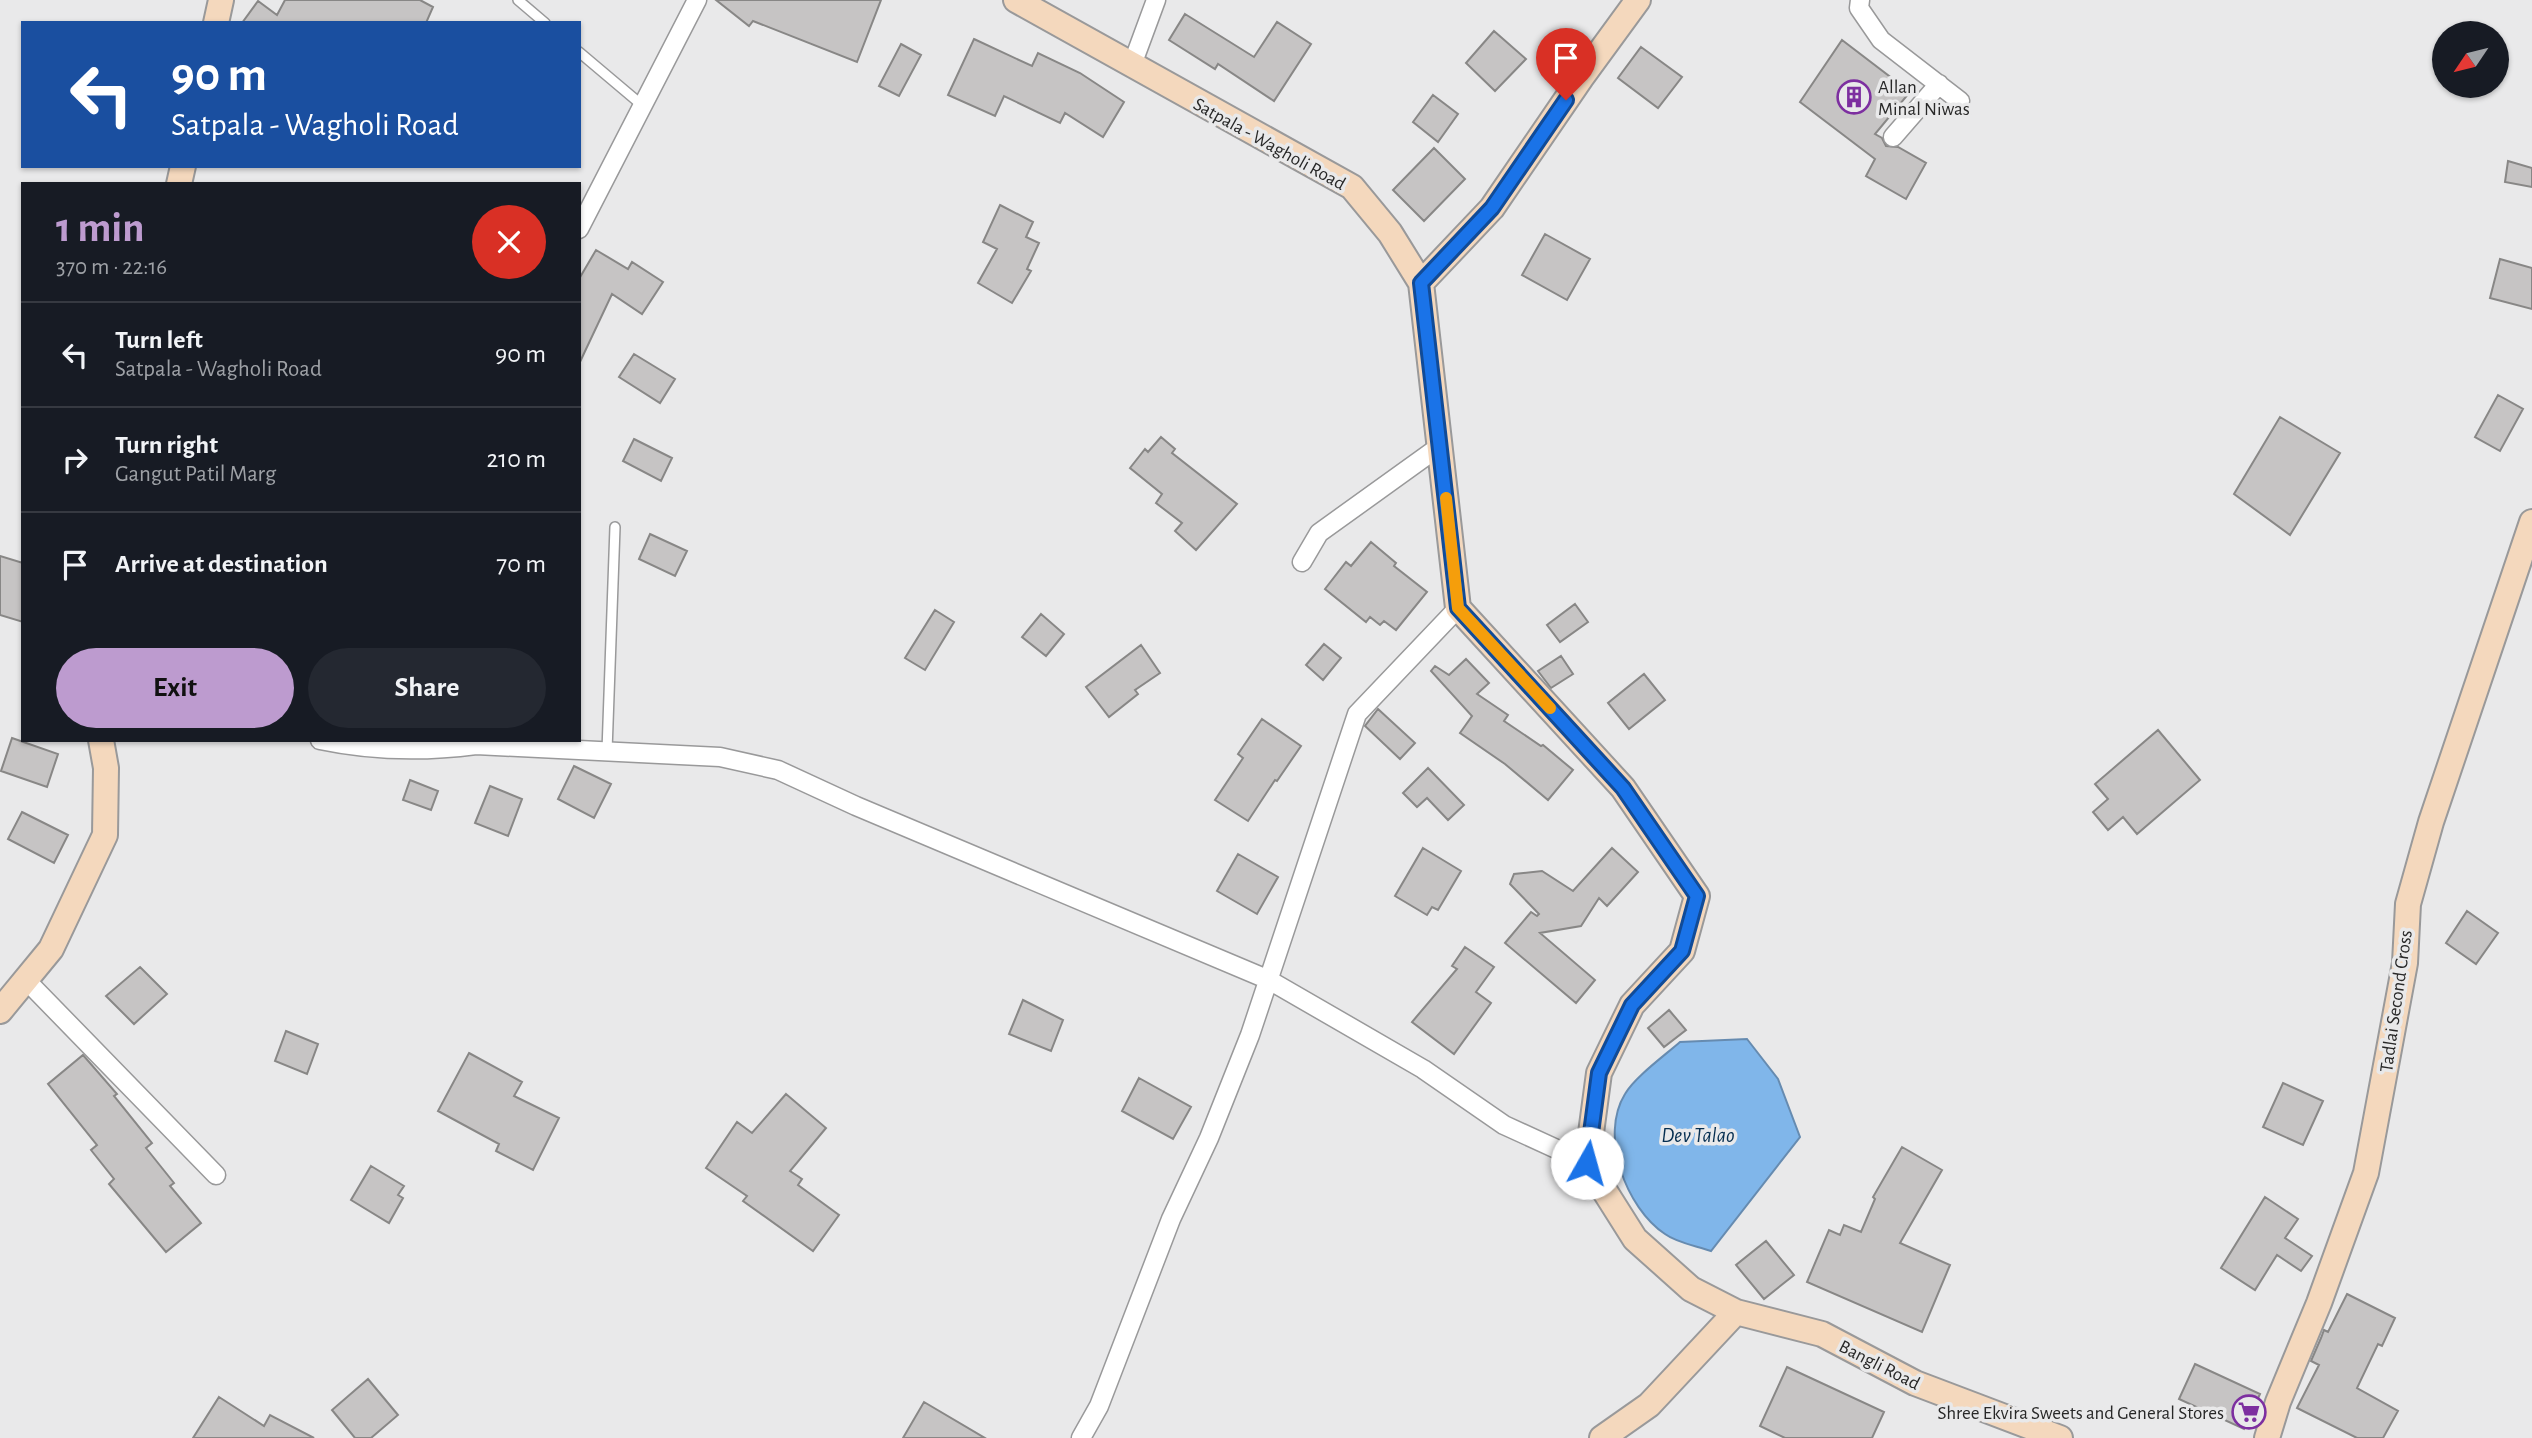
<!DOCTYPE html>
<html lang="en">
<head>
<meta charset="utf-8">
<style>
  :root { --surface:#171b24; --page:#242831; --text:#f1f3f6; --muted:#9ea1a6; --line:#363941; --accent:#bd9bcf }
  body { margin:0; font-family:"Alegreya Sans",sans-serif; background:var(--page); color:var(--text); height:100vh; display:flex; flex-direction:column; font-size:26px; white-space:nowrap }
  * { box-sizing:border-box; margin:0 }
  p { font-size:23px; color:var(--muted) }
  .icon { flex:none; width:38px; height:38px; fill:none; stroke:currentColor; stroke-width:2; stroke-linecap:round; stroke-linejoin:round }
  .map { position:relative; flex:1; overflow:hidden }
  .panel { position:absolute; left:21px; top:182px; width:560px; height:560px; display:flex; flex-direction:column; background:var(--surface); border-radius:0px; box-shadow:0 2px 5px #0004 }
  .panel>* { flex:none }
  .guide { position:absolute; left:21px; top:21px; width:560px; height:147px; border-radius:0px; box-shadow:0 2px 5px #0004; background:#1a4fa0; color:#fff; overflow:hidden }
  .needle { width:46px; rotate:235deg }
  .buttons { position:absolute; left:2432px; top:21px; display:grid; gap:14px }
  .buttons a { display:grid; place-items:center; width:77px; height:77px; border-radius:50%; background:var(--surface); box-shadow:0 2px 5px #0004; font-size:35px }
  .pin { position:absolute; display:grid; place-items:center; width:60px; height:60px; color:#fff; margin:-72px -30px; border-radius:50% 50% 50% 0; rotate:-45deg; box-shadow:0 0 7px #0007 }
  .pin .icon { rotate:45deg }
  .me { position:absolute; width:77px; margin:-38px; rotate:7deg; stroke-linejoin:round; filter:drop-shadow(0 0 5px #0008) }
  .turn { display:flex; align-items:center; gap:24px; height:147px; padding:0 35px; font-size:32px }
  .turn .icon { width:91px; height:91px; stroke-width:2.5 }
  .turn b { display:block; font-size:49px; line-height:60px }
  .round { display:grid; place-items:center; flex:none; width:74px; height:74px; border-radius:37px; background:var(--page) }
  .overview { display:flex; align-items:center; justify-content:space-between; height:119px; padding:0 35px }
  h1 { font-size:42px; font-weight:700; line-height:52px; color:var(--accent) }
  .action { display:flex; gap:14px; margin-top:auto; padding:14px 35px }
  .action a { flex:1; height:80px; border-radius:42px; background:var(--accent); color:#111; font-size:28px; font-weight:700; line-height:80px; text-align:center }
  .action a+a { background:var(--page); color:var(--text) }
  ul { padding:0; list-style:none }
  li { display:flex; align-items:center; gap:21px; height:105px; padding:0 35px; border-top:2px solid var(--line) }
  li div { flex:1 }
  li b { display:block; font-size:26px }
  li em { font-style:normal }
  .map>svg:first-child { display:block }
</style>
</head>
<body>
<div class="map">
<svg width="2532" height="1438" viewBox="0 0 2532 1438">
  <rect width="100%" height="100%" fill="#e9e9ea"/>
  <path fill="#80b6ea" stroke="#668bb0" stroke-width="2" d="M1747,1039L1778,1079L1800,1137L1711,1251C1697,1246 1677,1243 1665,1234C1626,1208 1599,1136 1625,1094C1635,1077 1664,1056 1680,1042Z"/>
  <path fill="#c6c4c4" stroke="#888786" stroke-width="2" d="M285,0H420L433,7L426,23H242L258,1L277,15Z
    M716,0H881L857,62L753,21L749,26Z
    M1185,14L1254,57L1277,22L1311,44L1274,101L1218,64L1215,69L1169,40Z
    M1494,31L1526,59L1495,91L1466,63Z
    M974,39L1032,66L1038,53L1080,73L1124,102L1103,137L1065,113L1060,123L1004,96L995,116L948,95Z
    M1842,40L1910,92L1875,134L1882,138L1886,146L1898,147L1926,163L1906,199L1866,176L1875,159L1800,102Z
    M901,44L921,55L899,96L879,86Z
    M1641,47L1682,77L1658,108L1618,78Z
    M1433,95L1458,114L1438,142L1413,122Z
    M1434,148L1465,179L1424,221L1393,190Z
    M2508,161L2532,168V187L2505,182Z
    M1000,205L1033,222L1026,237L1039,243L1027,269L1031,271L1012,303L978,283L997,249L983,242Z
    M1545,234L1590,259L1567,300L1522,275Z
    M596,250L628,269L632,262L663,282L642,314L612,294L579,364V279Z
    M2500,259L2532,268V309L2490,298Z
    M634,354L675,379L660,403L619,377Z
    M2498,395L2523,409L2500,451L2475,437Z
    M2280,417L2340,453L2290,535L2234,494Z
    M1161,437L1175,449L1172,453L1237,504L1196,550L1175,531L1182,523L1156,503L1162,494L1130,468L1145,449L1148,452Z
    M634,439L672,458L661,481L623,461Z
    M650,534L687,551L675,576L639,559Z
    M1371,542L1396,563L1394,566L1427,592L1396,630L1384,621L1380,625L1370,617L1366,622L1325,589L1346,562L1351,566Z
    M0,556L23,563V622L0,615Z
    M1575,604L1588,622L1560,642L1547,625Z
    M935,610L954,622L925,670L905,658Z
    M1041,614L1064,634L1046,656L1022,637Z
    M1324,644L1341,658L1323,680L1306,665Z
    M1141,645L1160,673L1135,690L1138,694L1109,717L1086,687Z
    M1561,656L1573,674L1551,688L1538,671Z
    M1466,659L1489,683L1477,694L1508,715L1504,721L1541,746L1543,745L1573,770L1548,800L1505,764L1460,733L1472,716L1431,671L1435,666L1449,675Z
    M1644,674L1665,700L1629,729L1608,703Z
    M1378,709L1415,743L1400,759L1365,726Z
    M1262,719L1301,746L1277,781L1275,780L1248,821L1215,800L1243,758L1238,754Z
    M2158,730L2200,780L2137,834L2123,817L2108,830L2093,812L2108,799L2095,784Z
    M12,738L58,754L47,787L1,771Z
    M574,766L611,784L594,818L558,799Z
    M1428,768L1464,805L1448,820L1427,798L1417,807L1403,793Z
    M410,780L438,791L431,810L403,800Z
    M490,786L522,799L508,836L475,823Z
    M22,812L68,835L54,863L8,839Z
    M1423,848L1461,871L1438,910L1432,907L1427,915L1395,896Z
    M1612,848L1638,872L1607,906L1599,898L1581,926L1540,933L1595,980L1576,1003L1505,943L1531,912L1537,916L1539,914L1510,884L1514,874L1542,871L1573,891Z
    M1238,854L1278,877L1257,914L1217,891Z
    M2467,911L2498,933L2476,964L2446,943Z
    M1465,947L1494,967L1476,992L1491,1003L1454,1054L1412,1022L1457,969L1452,966Z
    M140,967L167,994L134,1024L106,996Z
    M1023,1000L1063,1020L1051,1051L1009,1034Z
    M1669,1010L1686,1030L1664,1047L1648,1028Z
    M286,1031L318,1044L307,1074L275,1061Z
    M469,1053L522,1082L514,1096L559,1118L533,1170L496,1151L499,1144L438,1111Z
    M83,1055L117,1094L114,1096L152,1143L146,1148L174,1183L170,1186L201,1223L166,1252L109,1184L114,1179L91,1150L97,1145L48,1084Z
    M1139,1078L1191,1107L1173,1139L1122,1111Z
    M2283,1083L2323,1101L2303,1145L2263,1127Z
    M786,1094L826,1128L790,1171L802,1179L798,1185L839,1215L813,1251L743,1201L747,1196L706,1168L737,1122L752,1133Z
    M1902,1147L1942,1170L1900,1243L1950,1265L1922,1332L1807,1282L1829,1230L1840,1235L1844,1225L1861,1232L1875,1199L1873,1197Z
    M371,1166L404,1186L398,1195L403,1198L389,1223L351,1200Z
    M2265,1197L2298,1219L2285,1238L2312,1256L2301,1271L2277,1255L2255,1290L2221,1268Z
    M1766,1241L1794,1275L1764,1299L1736,1265Z
    M2347,1294L2395,1318L2382,1346L2378,1344L2357,1388L2398,1411L2383,1438H2357L2297,1408L2319,1365L2311,1361L2321,1338L2324,1330L2328,1332Z
    M2195,1364L2260,1394L2244,1429L2179,1399Z
    M1787,1367L1884,1412L1872,1438H1785L1760,1426Z
    M368,1379L398,1415L371,1438H355L332,1410Z
    M219,1397L264,1426L270,1415L314,1438H193Z
    M924,1402L985,1438H903Z"/>
  <g fill="none" stroke-linecap="round" stroke-linejoin="round">
    <defs>
      <path id="lane" d="M518,0L545,23
        M579,52L643,106
        M607,751L615,527"/>
      <path id="street" d="M1860,0L1859,8L1881,40L1960,101
        M1132,65L1156,0
        M1893,137L1939,84
        M579,229L697,0
        M1302,562L1319,533L1440,446
        M320,740C372,751 423,752 476,745L720,757L778,770L856,806L1269,980L1423,1069L1504,1125L1587,1163
        M26,980L216,1175
        M1081,1438L1099,1406L1171,1219L1209,1138L1250,1035L1357,714L1458,608"/>
      <path id="secondary" d="M1016,0L1352,187L1390,233L1421,283L1458,608L1623,788L1697,896L1682,951L1632,1005L1599,1073L1587,1163L1635,1239L1691,1289L1736,1312L1822,1334L1915,1383L2060,1438
        M216,23L221,0
        M179,184L183,166
        M1421,283L1492,208L1581,78L1638,0
        M0,1011L51,949L105,835L106,768L101,740
        M1602,1438L1649,1405L1736,1312
        M2267,1438L2278,1402L2319,1303L2366,1173L2405,963L2408,904L2431,822L2532,522"/>
    </defs>
    <use href="#lane" stroke="#99999a" stroke-width="12"/>
    <use href="#street" stroke="#99999a" stroke-width="21"/>
    <use href="#secondary" stroke="#99999a" stroke-width="28"/>
    <use href="#lane" stroke="#fff" stroke-width="9"/>
    <use href="#street" stroke="#fff" stroke-width="18"/>
    <use href="#secondary" stroke="#f4d8bd" stroke-width="24"/>
  </g>
  <g fill="none" stroke-linecap="round" stroke-linejoin="round">
    <defs>
      <path id="route" d="M1566,100L1492,208L1421,283L1458,608L1623,788L1697,896L1682,951L1632,1005L1599,1073L1587,1163"/>
    </defs>
    <use href="#route" stroke="#114b97" stroke-width="18"/>
    <use href="#route" stroke="#1a73e8" stroke-width="12"/>
    <path stroke="#f59e0b" stroke-width="12" d="M1446,498L1458,608L1550,708"/>
  </g>
  <defs>
    <symbol id="building-ring" viewBox="-11 -11 22 22"><circle r="9.5" fill="#e9e9ea" stroke="#7d2fa0" stroke-width="1.5"/><path d="M-4-6H4V6H1V3H-1V6H-4ZM-2.5-4.3h1.7v1.8h-1.7ZM.8-4.3h1.7v1.8H.8ZM-2.5-1h1.7V.8h-1.7ZM.8-1h1.7V.8H.8Z" fill="#7d2fa0"/></symbol>
    <symbol id="supermarket-ring" viewBox="-11 -11 22 22"><circle r="9.5" fill="#e9e9ea" stroke="#7d2fa0" stroke-width="1.5"/><path d="M-6-5.5h2.5l.6 2H6L4.5 2H-2.5L-4.4-4H-6ZM-1.5 3.2a1.3 1.3 0 1 0 .1 0ZM3 3.2a1.3 1.3 0 1 0 .1 0Z" fill="#7d2fa0"/></symbol>
  </defs>
  <g fill-rule="evenodd">
    <use href="#building-ring" x="1835" y="78" width="38" height="38"/>
    <use href="#supermarket-ring" x="2230" y="1393" width="38" height="38"/>
  </g>
  <g text-anchor="middle" stroke-width="7" stroke-linejoin="round" paint-order="stroke">
    <g font-size="19" fill="#282828" stroke="#e9e9ea" text-anchor="start">
      <text x="1878" y="93">Allan<tspan x="1878" dy="22">Minal Niwas</tspan></text>
      <text x="2224" y="1419" text-anchor="end">Shree Ekvira Sweets and General Stores</text>
    </g>
    <g font-size="19" fill="#282828" stroke="#e9e9ea">
      <text transform="translate(1270 143) rotate(29)" y="7">Satpala - Wagholi Road</text>
      <text transform="translate(2395 1001) rotate(-82)" y="7">Tadlai Second Cross</text>
      <text transform="translate(1880 1364) rotate(27)" y="7">Bangli Road</text>
    </g>
    <g font-size="21" font-style="italic" fill="#052e50" stroke="#e9e9ea">
      <text x="1698" y="1142">Dev Talao</text>
    </g>
  </g>
</svg>
<div class="buttons">
<a><svg class="needle" viewBox="-14 -14 28 28"><path d="M0-13l5 13h-10z" fill="#e53935"/><path d="M0 13l5-13h-10z" fill="#9ea1a6"/></svg></a>
</div>
<div class="pin" style="left:1566px;top:100px;background:#d93025"><svg class="icon" aria-label="arrive" viewBox="0 0 24 24"><path d="M6 21V4h12l-3 4 3 4H6"/></svg></div>
<svg class="me" style="left:1587px;top:1163px" viewBox="-20 -20 40 40"><circle r="19" fill="#fff"/><path d="M0-13L10 11 0 6-10 11z" fill="#1a73e8"/></svg>
<div class="guide">
<div class="turn"><svg class="icon" aria-label="left" viewBox="0 0 24 24"><path d="M17 20v-9H6M10 6l-5 5 5 5"/></svg><div><b>90 m</b>Satpala - Wagholi Road</div></div>
</div>
<section class="panel">
<div class="overview"><div><h1>1 min</h1><p>370 m · 22:16</p></div><a class="round" style="background:#d93025;color:#fff"><svg class="icon" aria-label="close" viewBox="0 0 24 24"><path d="M6 6l12 12M18 6L6 18"/></svg></a></div>
<ul>
<li><svg class="icon" aria-label="left" viewBox="0 0 24 24"><path d="M17 20v-9H6M10 6l-5 5 5 5"/></svg><div><b>Turn left</b><p>Satpala - Wagholi Road</p></div><em>90 m</em></li>
<li><svg class="icon" aria-label="right" viewBox="0 0 24 24"><path d="M7 20v-9h11M14 6l5 5-5 5"/></svg><div><b>Turn right</b><p>Gangut Patil Marg</p></div><em>210 m</em></li>
<li><svg class="icon" aria-label="arrive" viewBox="0 0 24 24"><path d="M6 21V4h12l-3 4 3 4H6"/></svg><div><b>Arrive at destination</b></div><em>70 m</em></li>
</ul>
<div class="action"><a>Exit</a><a>Share</a></div>
</section>
</div>
</body>
</html>
